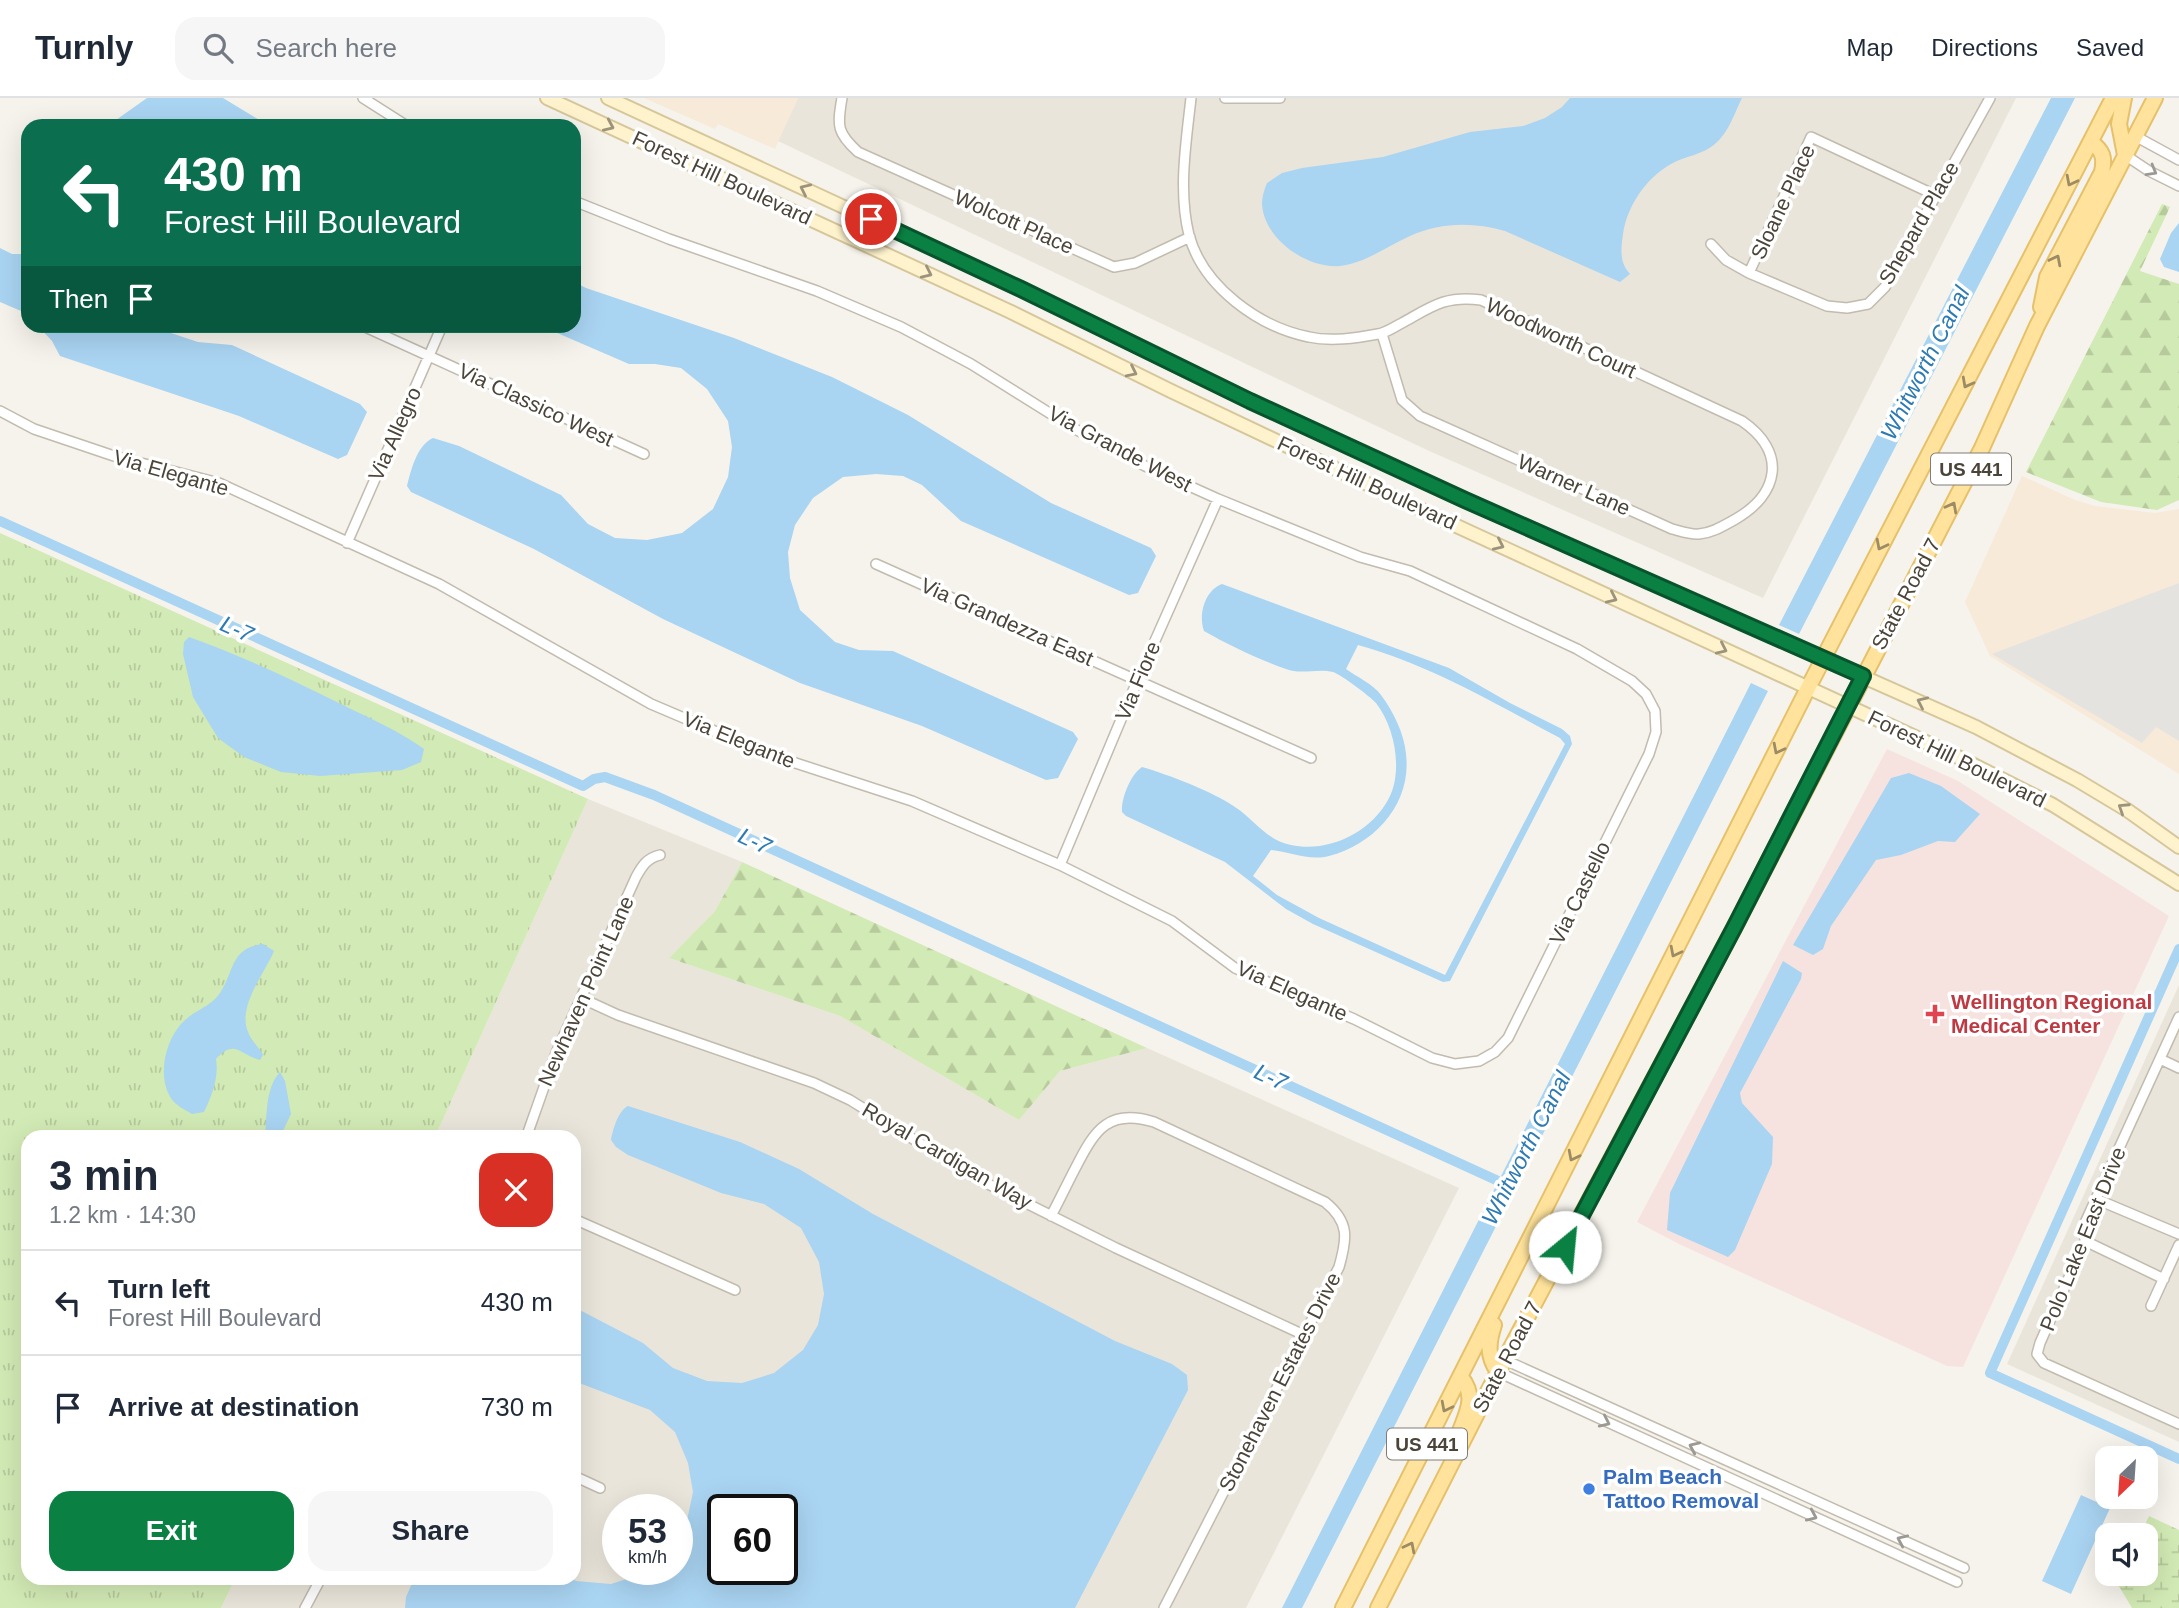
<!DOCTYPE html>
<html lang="en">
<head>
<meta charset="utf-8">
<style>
  :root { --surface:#fff; --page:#f6f6f7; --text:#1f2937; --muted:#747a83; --line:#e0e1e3; --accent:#0b8043 }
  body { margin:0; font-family:Arial,sans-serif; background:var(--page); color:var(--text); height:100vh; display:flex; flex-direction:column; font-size:26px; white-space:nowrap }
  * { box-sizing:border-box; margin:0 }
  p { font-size:23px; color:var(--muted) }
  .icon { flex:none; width:38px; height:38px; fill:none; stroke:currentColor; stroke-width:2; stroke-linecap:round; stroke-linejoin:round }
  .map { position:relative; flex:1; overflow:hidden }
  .panel { position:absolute; left:21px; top:1032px; width:560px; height:455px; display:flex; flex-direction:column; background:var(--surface); border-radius:21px; box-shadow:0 7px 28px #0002 }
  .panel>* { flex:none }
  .banner { position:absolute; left:21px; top:21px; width:560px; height:214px; border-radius:21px; box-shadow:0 7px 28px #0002; background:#0b6e4f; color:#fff; overflow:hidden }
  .needle { width:46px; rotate:205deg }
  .controls { position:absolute; left:2095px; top:1348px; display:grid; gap:14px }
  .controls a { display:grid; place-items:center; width:63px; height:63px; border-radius:14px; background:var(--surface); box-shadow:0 7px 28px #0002; font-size:35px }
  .speed { position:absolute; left:602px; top:1396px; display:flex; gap:14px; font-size:35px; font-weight:700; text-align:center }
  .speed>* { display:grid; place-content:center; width:91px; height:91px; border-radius:50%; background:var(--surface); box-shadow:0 7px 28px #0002; line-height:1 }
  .speed small { font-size:18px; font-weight:400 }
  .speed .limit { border:4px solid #111; border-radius:10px; background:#fff; color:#111 }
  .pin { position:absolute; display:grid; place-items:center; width:60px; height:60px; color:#fff; margin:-30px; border:4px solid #fff; border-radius:50%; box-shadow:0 2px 7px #0007 }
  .me { position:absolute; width:77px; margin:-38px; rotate:28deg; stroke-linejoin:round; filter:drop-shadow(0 0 5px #0008) }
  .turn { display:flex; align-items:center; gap:24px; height:147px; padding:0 28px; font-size:32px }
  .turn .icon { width:91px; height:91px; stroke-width:2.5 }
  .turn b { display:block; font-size:49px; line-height:60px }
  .then { display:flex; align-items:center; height:66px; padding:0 28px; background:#0003; gap:14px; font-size:26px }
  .round { display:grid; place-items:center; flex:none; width:74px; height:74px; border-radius:21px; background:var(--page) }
  .overview { display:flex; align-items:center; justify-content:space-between; height:119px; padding:0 28px }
  h1 { font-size:42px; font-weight:700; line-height:52px }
  .primary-button { display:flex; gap:14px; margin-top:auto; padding:14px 28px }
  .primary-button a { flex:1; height:80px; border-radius:21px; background:var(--accent); color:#fff; font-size:28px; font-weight:700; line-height:80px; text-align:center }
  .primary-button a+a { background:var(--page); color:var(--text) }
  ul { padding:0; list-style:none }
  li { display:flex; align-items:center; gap:21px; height:105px; padding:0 28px; border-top:2px solid var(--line) }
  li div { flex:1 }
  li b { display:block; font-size:26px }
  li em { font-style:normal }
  header { display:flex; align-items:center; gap:42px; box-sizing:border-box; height:98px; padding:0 35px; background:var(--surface); border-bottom:2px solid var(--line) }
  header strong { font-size:33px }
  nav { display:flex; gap:38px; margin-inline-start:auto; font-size:24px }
  .search { width:490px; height:63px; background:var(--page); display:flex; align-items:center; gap:18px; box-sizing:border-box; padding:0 24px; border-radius:21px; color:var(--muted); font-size:26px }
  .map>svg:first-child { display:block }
</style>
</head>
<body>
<header>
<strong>Turnly</strong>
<div class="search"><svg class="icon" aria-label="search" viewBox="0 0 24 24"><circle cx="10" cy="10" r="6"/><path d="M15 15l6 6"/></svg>Search here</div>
<nav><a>Map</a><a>Directions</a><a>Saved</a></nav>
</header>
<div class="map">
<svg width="2179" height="1510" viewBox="0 0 2179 1510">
  <defs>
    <pattern id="grass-tufts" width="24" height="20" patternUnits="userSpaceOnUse" patternTransform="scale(1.75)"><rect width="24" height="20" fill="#d2eab5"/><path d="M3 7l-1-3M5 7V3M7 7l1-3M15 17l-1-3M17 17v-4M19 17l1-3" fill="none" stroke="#b6ca9c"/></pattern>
    <pattern id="forest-firs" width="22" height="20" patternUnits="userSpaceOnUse" patternTransform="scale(1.75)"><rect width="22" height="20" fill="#d2eab5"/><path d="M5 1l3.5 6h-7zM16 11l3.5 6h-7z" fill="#b6ca9c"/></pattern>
    <pattern id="wetland-marsh" width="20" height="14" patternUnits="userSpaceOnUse" patternTransform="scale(1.75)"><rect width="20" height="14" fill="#d2eab5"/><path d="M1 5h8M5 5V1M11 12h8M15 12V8" fill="none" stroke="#b6ca9c"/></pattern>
  </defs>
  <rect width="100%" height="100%" fill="#f6f3ec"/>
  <path fill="#eae5da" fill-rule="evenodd" d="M798,0H2016L1763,500L1427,352L778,43Z
    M588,701L742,764L715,813L669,860L840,918L1019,1022L1060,973L1147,950L1459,1090L1246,1510H221L235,1481L574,1480V1040L435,1039ZM618,1412H677V1472H618ZM723,1412H782V1472H723Z
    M2179,887V1344L2007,1266Z"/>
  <path fill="#f7ead8" d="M644,0H798L775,51L718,26L715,31Z
    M2022,378L2075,402L2095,408L2155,415L2179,411V676L1990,558L1965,504Z"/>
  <path fill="#f6e3e0" d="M1887,651L1958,683L2169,818L1963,1269L1947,1268L1679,1146L1637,1124Z"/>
  <path fill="url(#grass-tufts)" d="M0,435L588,701L435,1039L28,1040V1480L235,1481L221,1510H0Z"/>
  <path fill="url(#forest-firs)" d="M2162,106L2170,109L2140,173L2179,186V402L2157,412L2101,404L2026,374Z
    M742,764L1147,950L1060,973L1019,1022L840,918L669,860L715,813Z"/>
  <path fill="url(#wetland-marsh)" d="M2149,1418L2179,1432V1510H2132L2117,1485L2121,1475H2146V1437H2140Z"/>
  <path fill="#e5e3e0" d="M2179,485V643L2156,629L2142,645L1992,556Z"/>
  <path fill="#a9d4f2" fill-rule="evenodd" d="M147,0H223L269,28H111L116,22Z
    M1570,0H1742C1734,16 1729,34 1715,46C1702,57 1685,58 1671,66C1646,80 1627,108 1623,136C1621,151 1619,164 1630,176L1620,184L1505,133C1473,124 1441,124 1410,138C1387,148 1366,165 1340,168C1307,171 1264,141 1262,106C1262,99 1264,92 1267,85L1282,75L1302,70L1383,59L1470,34L1523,28L1545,20L1562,9Z
    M2051,0H2075L1799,536L1779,527Z
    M2179,125V174L2164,169L2160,161L2171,135Z
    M0,150L12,156H28V216L0,204Z
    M574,184L586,190L734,240L832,279L908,317L1051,405L1151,450L1156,458L1138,495L1129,497L961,423L922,387L903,378L876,376L843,379L813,400L795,427L788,454L790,480L800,512L835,544L859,552L893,553L1073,634L1078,641L1058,680L1046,682L922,628L800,585L663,521L534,451L411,394L407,388C411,372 417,347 433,340L459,348L561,397L588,426L615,440L647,442L682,435L713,411L728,379L732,349L728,323L707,291L681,270L655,266H629L541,228H574Z
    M38,228H159L165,233L198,244L232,247L360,306L367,314L347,357L338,361L239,318L60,258L52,243Z
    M1222,486L1449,570L1510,605L1562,631L1570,638L1572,646L1450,883L1443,884L1313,826L1286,811L1225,764L1126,718L1122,714C1121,700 1131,676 1142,669C1169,677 1212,693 1235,709C1255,722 1266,742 1291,747C1328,755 1371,735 1389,700C1403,673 1395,629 1376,605C1371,599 1340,576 1333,574C1318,570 1301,577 1286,571C1260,562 1228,547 1204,533C1198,517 1205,492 1222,486ZM1358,547C1430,567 1494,605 1560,640L1565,646L1445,877L1319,820L1277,797L1253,778L1271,752C1290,754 1309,763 1329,758C1375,746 1412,705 1406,656C1404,635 1393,613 1381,597C1373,586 1357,579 1346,571Z
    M189,539C242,558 293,582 343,607C371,621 399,633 424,651L421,664L402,672L320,678L281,674L244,659L218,640L193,599L183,556L184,544Z
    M1751,585L1768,593L1302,1510H1282Z
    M1909,675L1941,688L1980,716L1955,744L1938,743L1901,757L1876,762L1831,828L1823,851L1813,857L1793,847L1891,680Z
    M263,846L274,853C265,875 237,908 248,934C250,941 259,949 263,957L260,962C240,957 235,940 216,961C219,979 212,998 204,1014L192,1016C187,1013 179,1009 174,1004C156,983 164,944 182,925C192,914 207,910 217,899C235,877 228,850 263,846Z
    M1783,863L1802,875L1801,881L1740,995L1742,1005L1773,1039L1772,1066L1735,1152L1728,1159L1667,1132L1670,1095Z
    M280,974L285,983L291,1016L280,1039H265C267,1019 265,990 280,974Z
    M628,1008L740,1044L799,1071L873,1116L1115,1243L1172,1266L1187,1277L1188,1292L1075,1510H405L406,1499L414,1481L571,1480L576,1483L611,1486L642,1476L648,1472H677V1444L686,1427L693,1394L688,1365L675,1334L650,1312L574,1283V1209L643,1245L673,1270L707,1283L742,1285L774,1275L803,1252L818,1227L824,1196L819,1164L801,1130L764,1106L721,1095L628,1057L616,1049L611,1042C613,1031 618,1013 628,1008ZM723,1412H782V1472H723Z
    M2081,1397L2110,1410L2071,1496L2042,1483Z"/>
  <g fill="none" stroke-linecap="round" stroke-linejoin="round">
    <path stroke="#a9d4f2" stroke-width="10" d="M0,423L583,688L594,681L605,679L654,697L1507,1087
      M2179,851L1990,1275L2179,1361"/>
    <defs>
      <path id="minor" d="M363,0L407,28
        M842,0C837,28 837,35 858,54L1114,169L1135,165L1190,139
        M1191,0C1186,45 1178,93 1189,137C1203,189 1259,229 1309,239C1331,244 1356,240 1378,236C1386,235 1394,229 1402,225C1431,209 1445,197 1481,202L1742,323C1787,354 1780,396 1734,422C1723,428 1712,435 1699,436C1691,437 1680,433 1672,431L1420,318L1402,302L1382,236
        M1225,0H1280
        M2135,38L2179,62
        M2125,57L2149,73L2179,88
        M1711,146L1726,162L1749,175L1827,208L1847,210L1868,206L1885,189L1990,0
        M1749,175L1811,39L1935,97
        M363,228L644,356
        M0,313L34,331L114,358L219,385L439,486L651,606L771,657L912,703L1060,767L1172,823L1235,870L1354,921L1432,960L1455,966L1479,963L1495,954L1508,940L1649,656L1656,634L1655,613L1646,596L1632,583L1577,551L1410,473L1360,459L1218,401L1145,368L1075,331L971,266L901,229L817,193L669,141L574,103
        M347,445L442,228
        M876,466L1311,660
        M1060,767L1138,581L1218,401
        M581,900L618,917L814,985L850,1002L976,1080L1116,1150L1304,1237
        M2179,919L2084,1127L2085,1143L2040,1245L2037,1256L2044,1265L2179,1326
        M2160,961L2179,970
        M526,1040L556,955L636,779C642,768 647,760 660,757
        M2096,1101L2179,1136
        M1051,1118C1060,1101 1068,1084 1077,1067C1095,1032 1109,1010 1154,1024L1325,1104C1350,1124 1347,1141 1339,1169L1164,1510
        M574,1121L735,1192
        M2085,1143L2164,1181
        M2151,1208L2179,1147
        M1505,1262L1964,1470
        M1498,1274L1957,1484
        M574,1378L600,1390
        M305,1510L321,1480"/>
      <path id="secondary" d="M547,0L1011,214L1171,293L1437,419L1952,656L2053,707L2179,786
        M608,0L1021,191L1203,281L1466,402L1976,629L2077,682L2127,712L2179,749"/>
      <path id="primary" d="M2124,0L2119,26L2125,57
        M2041,209L2047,179L2102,74C2105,59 2103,53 2091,44
        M1494,1227C1488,1245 1487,1258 1498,1274
        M1460,1333C1468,1312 1476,1298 1461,1279
        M1343,1510L1808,590L2113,0
        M1378,1510L1498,1274L1734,830L1982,350L2037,228L2155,0"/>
    </defs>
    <use href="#minor" stroke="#c2bbae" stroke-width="12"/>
    <use href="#secondary" stroke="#d6c79b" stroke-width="16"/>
    <use href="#primary" stroke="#e6c16a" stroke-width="18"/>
    <use href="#minor" stroke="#fff" stroke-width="9"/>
    <use href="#secondary" stroke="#fff3cd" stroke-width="12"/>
    <use href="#primary" stroke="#ffe39c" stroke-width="14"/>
  </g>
  <defs><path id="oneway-chevron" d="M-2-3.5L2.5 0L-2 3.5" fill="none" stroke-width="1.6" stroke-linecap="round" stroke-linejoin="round" transform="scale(1.75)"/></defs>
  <g stroke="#9c937c">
    <use href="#oneway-chevron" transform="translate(609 28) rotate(24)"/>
    <use href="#oneway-chevron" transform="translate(805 91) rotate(-155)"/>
    <use href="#oneway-chevron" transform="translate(927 175) rotate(25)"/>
    <use href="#oneway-chevron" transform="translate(1132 274) rotate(26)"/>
    <use href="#oneway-chevron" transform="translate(1499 447) rotate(25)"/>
    <use href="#oneway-chevron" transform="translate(1612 500) rotate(25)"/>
    <use href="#oneway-chevron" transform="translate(1722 551) rotate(25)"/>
    <use href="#oneway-chevron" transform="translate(1922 604) rotate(-155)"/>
    <use href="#oneway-chevron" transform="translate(2123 710) rotate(-147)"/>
  </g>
  <g stroke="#9c9892">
    <use href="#oneway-chevron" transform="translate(2152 73) rotate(30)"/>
    <use href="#oneway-chevron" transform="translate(1605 1324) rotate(25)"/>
    <use href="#oneway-chevron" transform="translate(1694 1349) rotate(-156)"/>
    <use href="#oneway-chevron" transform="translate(1812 1418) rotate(24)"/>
    <use href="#oneway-chevron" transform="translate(1902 1442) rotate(-156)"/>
  </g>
  <g stroke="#9c8c66">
    <use href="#oneway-chevron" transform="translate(2071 83) rotate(117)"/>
    <use href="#oneway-chevron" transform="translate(2056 162) rotate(-63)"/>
    <use href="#oneway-chevron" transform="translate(1967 285) rotate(118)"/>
    <use href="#oneway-chevron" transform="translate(1952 409) rotate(-62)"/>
    <use href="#oneway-chevron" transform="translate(1881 447) rotate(117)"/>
    <use href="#oneway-chevron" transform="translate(1778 651) rotate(117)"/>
    <use href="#oneway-chevron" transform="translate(1675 854) rotate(117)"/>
    <use href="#oneway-chevron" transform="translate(1573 1058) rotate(117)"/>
    <use href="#oneway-chevron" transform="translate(1446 1309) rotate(117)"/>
    <use href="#oneway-chevron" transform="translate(1410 1449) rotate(-63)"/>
  </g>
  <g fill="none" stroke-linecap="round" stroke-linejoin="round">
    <defs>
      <path id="route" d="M871,121L1021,191L1250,303L1465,402L1863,578L1734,830L1565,1149"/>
    </defs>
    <use href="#route" stroke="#07532c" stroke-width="18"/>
    <use href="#route" stroke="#0b8043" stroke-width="12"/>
  </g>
  <path fill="#e0444e" stroke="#fff" stroke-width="2.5" d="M1931.5 905.5h7v7h7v7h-7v7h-7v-7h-7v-7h7z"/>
  <circle fill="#3f7fe0" stroke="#fff" stroke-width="2.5" cx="1589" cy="1391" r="7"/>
  <g text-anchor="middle" stroke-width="7" stroke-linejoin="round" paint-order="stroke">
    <g fill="#fff" stroke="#817c74" stroke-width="2">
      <rect x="1931" y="355.5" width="80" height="31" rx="5"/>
      <rect x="1387" y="1330.5" width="80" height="31" rx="5"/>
    </g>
    <g font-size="19" font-weight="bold" fill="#4b4439">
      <text x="1971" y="378">US 441</text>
      <text x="1427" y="1353">US 441</text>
    </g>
    <g font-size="21" fill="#4b4439" stroke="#fff">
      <text transform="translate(722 80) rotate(25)" y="7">Forest Hill Boulevard</text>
      <text transform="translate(1783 104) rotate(-65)" y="7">Sloane Place</text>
      <text transform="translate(1014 124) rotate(24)" y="7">Wolcott Place</text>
      <text transform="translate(1919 125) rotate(-60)" y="7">Shepard Place</text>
      <text transform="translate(1561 240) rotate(25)" y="7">Woodworth Court</text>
      <text transform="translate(536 307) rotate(25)" y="7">Via Classico West</text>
      <text transform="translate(395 336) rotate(-66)" y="7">Via Allegro</text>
      <text transform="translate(1120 351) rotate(28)" y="7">Via Grande West</text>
      <text transform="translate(171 375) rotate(16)" y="7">Via Elegante</text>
      <text transform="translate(1367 385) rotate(25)" y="7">Forest Hill Boulevard</text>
      <text transform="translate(1574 387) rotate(24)" y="7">Warner Lane</text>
      <text transform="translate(1906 496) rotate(-62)" y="7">State Road 7</text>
      <text transform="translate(1007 524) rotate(24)" y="7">Via Grandezza East</text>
      <text transform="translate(1138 583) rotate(-67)" y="7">Via Fiore</text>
      <text transform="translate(739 642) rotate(22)" y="7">Via Elegante</text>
      <text transform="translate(1957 661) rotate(26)" y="7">Forest Hill Boulevard</text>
      <text transform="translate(1580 795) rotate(-64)" y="7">Via Castello</text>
      <text transform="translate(586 893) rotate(-66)" y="7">Newhaven Point Lane</text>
      <text transform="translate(1292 893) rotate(24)" y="7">Via Elegante</text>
      <text transform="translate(947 1058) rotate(30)" y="7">Royal Cardigan Way</text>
      <text transform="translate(2083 1141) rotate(-68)" y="7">Polo Lake East Drive</text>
      <text transform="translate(1507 1259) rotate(-62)" y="7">State Road 7</text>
      <text transform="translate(1280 1284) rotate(-63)" y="7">Stonehaven Estates Drive</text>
    </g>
    <g font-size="21" font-weight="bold" fill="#be3a42" stroke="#fff" text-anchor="start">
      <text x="1951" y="911">Wellington Regional<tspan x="1951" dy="24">Medical Center</tspan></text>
    </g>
    <g font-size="21" font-weight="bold" fill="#366cbe" stroke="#fff" text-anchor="start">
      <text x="1603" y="1386">Palm Beach<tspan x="1603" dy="24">Tattoo Removal</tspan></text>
    </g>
    <g font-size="23" font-style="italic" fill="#2e7ab2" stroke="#fff">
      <text transform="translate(1925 265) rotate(-63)" y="8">Whitworth Canal</text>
      <text transform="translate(237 531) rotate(24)" y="8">L-7</text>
      <text transform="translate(755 743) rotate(25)" y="8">L-7</text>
      <text transform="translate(1271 979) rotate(25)" y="8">L-7</text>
      <text transform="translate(1526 1050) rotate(-63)" y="8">Whitworth Canal</text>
    </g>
  </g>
</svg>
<div class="controls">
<a><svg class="needle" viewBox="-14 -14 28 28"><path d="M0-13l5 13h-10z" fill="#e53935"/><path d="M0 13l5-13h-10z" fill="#747a83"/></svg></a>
<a><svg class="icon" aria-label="sound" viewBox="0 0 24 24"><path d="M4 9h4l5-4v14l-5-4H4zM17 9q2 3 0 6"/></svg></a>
</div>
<div class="speed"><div>53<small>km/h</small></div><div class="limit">60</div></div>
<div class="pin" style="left:871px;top:121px;background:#d93025"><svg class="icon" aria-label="arrive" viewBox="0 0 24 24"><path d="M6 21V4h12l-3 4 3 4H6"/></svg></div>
<svg class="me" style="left:1565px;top:1149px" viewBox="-20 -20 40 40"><circle r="19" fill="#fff"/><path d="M0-13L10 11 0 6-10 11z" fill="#0b8043"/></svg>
<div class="banner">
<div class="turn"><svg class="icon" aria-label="left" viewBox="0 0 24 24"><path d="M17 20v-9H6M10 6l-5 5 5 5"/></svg><div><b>430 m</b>Forest Hill Boulevard</div></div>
<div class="then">Then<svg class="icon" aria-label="arrive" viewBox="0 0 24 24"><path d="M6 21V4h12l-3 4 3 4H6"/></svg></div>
</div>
<section class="panel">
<div class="overview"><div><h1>3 min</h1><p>1.2 km · 14:30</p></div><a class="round" style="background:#d93025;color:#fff"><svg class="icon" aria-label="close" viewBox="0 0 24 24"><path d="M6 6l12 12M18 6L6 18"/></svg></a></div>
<ul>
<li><svg class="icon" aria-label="left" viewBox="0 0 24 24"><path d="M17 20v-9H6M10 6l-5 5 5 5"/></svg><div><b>Turn left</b><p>Forest Hill Boulevard</p></div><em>430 m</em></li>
<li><svg class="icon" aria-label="arrive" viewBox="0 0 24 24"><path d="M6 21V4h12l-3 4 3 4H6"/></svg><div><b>Arrive at destination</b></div><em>730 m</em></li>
</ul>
<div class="primary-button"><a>Exit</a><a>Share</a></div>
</section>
</div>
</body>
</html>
